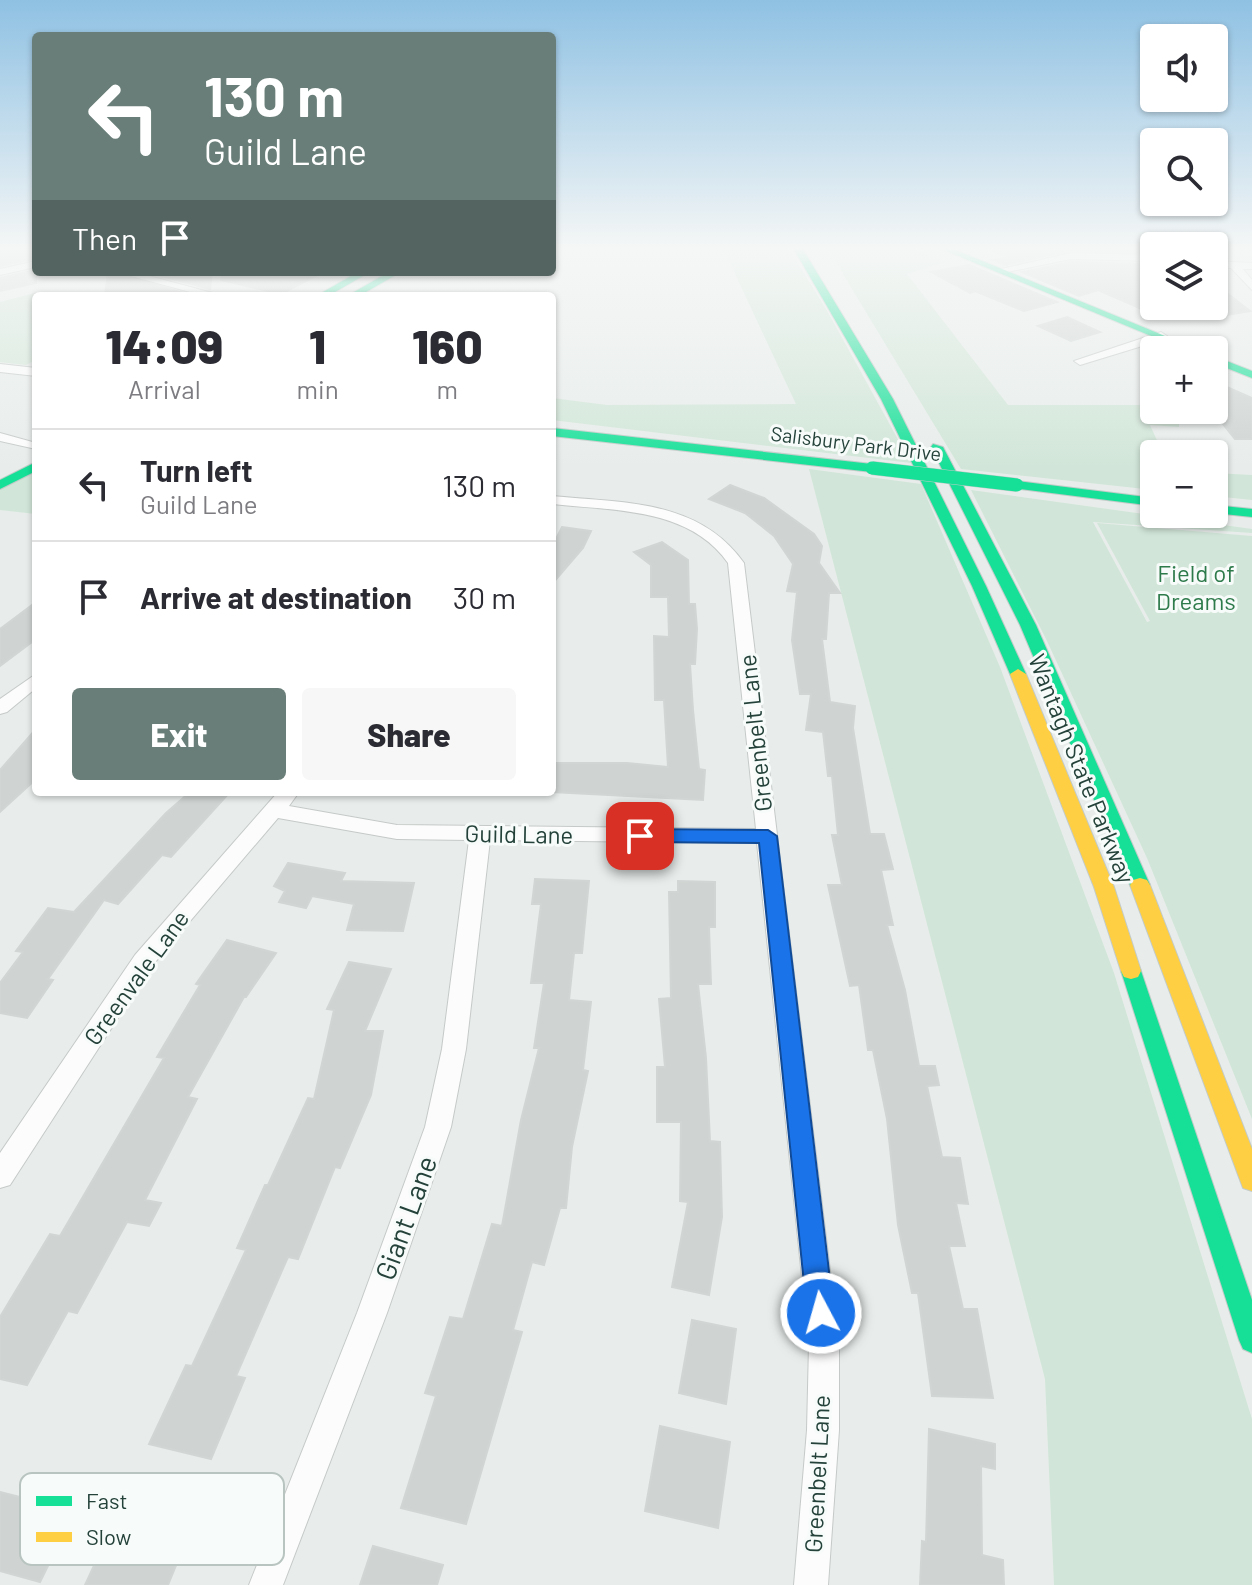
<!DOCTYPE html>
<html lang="en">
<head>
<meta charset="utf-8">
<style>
  :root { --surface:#fff; --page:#f7f7f7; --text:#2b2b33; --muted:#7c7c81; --line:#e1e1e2; --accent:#697e78 }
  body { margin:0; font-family:Barlow,sans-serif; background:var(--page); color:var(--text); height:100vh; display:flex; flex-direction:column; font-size:30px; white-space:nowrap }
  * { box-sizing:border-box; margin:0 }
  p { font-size:26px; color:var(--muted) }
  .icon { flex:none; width:44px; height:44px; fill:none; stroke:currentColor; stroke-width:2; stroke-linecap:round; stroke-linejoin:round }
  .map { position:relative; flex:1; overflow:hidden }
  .side { position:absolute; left:32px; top:292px; width:524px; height:504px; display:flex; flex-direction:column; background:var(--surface); border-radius:8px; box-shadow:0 2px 6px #0004 }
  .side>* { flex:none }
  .banner { position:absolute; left:32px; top:32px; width:524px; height:244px; border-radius:8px; box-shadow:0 2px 6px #0004; background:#697e78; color:#fff; overflow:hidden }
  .buttons { position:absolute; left:1140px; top:24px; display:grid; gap:16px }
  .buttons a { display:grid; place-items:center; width:88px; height:88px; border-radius:8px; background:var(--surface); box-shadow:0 2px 6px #0004; font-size:40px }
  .pin { position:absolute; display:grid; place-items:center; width:68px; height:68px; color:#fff; margin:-34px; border-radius:16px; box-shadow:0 4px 12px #0006 }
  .me { position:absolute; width:88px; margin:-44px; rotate:354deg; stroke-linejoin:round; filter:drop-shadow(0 0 6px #0008) }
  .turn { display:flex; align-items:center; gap:28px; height:168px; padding:0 40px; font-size:36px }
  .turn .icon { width:104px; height:104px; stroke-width:2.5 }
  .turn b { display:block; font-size:56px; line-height:68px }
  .then { display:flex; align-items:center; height:76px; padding:0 40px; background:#0003; gap:16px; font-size:30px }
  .eta { display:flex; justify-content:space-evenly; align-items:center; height:136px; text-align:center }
  .eta b { font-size:48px; font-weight:800; line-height:56px }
  .button { display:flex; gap:16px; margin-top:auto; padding:16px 40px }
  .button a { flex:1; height:92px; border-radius:8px; background:var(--accent); color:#fff; font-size:32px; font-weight:800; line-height:92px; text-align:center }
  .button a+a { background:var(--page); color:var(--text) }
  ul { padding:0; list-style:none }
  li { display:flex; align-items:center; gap:24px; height:112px; padding:0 40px; border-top:2px solid var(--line) }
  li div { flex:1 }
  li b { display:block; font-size:30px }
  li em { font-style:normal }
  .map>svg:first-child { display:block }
</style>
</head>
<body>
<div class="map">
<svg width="1252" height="1585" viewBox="0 0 1252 1585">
  <rect width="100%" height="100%" fill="#e8edeb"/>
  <path fill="#d1e6d8" d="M722,246H787L825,307L911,463L552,420V398L607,405L796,404Z
    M826,246H906L946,262L907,274L1008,405H1154V410L1252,412H1179V427L1150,425L1160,447L1199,449L1200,454H1154V490L961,469Z
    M35,293L50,296H36V360L26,365L0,362V302Z
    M809,469L921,484L1000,667L1114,973L1252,1419V1585H1054L1045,1379Z
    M36,470V514L0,510V489Z
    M1214,473L1252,475V500L1214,496Z
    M971,490L1252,529V533L1093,522L1147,622L1150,621L1097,523L1252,536V1119L1147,858L1047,641Z"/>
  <path fill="#cfd4d2" stroke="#d1d6d4" stroke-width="2" d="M0,246L36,250V258L0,266Z
    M981,246H1143V252L1071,250L1005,265L993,260L1008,257Z
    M1071,262L1143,264L1144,310L1098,290L1079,296L1022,272Z
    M969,265L1057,302L1024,311L975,291L970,293L931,272Z
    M36,270V283L0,291V278Z
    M108,272H113L193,296H105Z
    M146,272H212L210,289Z
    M222,272H323L281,294L221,280Z
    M1214,283L1250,311L1214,317Z
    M1067,317L1071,319L1100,332L1071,341L1038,326Z
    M1220,384L1252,398V439H1235L1214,413V395H1217Z
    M730,485L764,498L814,534L822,546L819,563L840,593H829L826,639H822L830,702L855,706L853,728L870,834H884L893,869L881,870L893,925H887L905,990L919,1066H935L939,1085L927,1086L942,1157L960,1158L968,1204L956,1203L965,1246H949L963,1309H977L993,1398L932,1396L918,1293H912L898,1225L887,1119L873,1050H868L859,985L850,986L828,885H842L832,835H838L832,776H828L823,732L806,730L811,694H800L792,640L797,592L787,591L793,564L774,536L745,513L709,499Z
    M562,527L591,531L583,548L552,584V547Z
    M662,542L688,560L689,604H695L697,629L695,664H690L693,710L699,769L705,770L703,800L552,792V763H627L668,767L664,700H655L654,636L669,637L668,597H651V565L634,552Z
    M36,602V639L0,666V629Z
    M36,729V779L0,812V770Z
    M190,792H230L171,857L162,855L118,904L104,900L48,979L53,980L27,1018L0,1013V983L23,952L16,951L48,908L74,912L166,813Z
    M288,863L345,873L341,881L414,883L403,931L347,930L354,904L312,896L306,908L279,902L285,891L274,886Z
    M535,879L589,881L582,953H574L569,1000L591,1002L583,1070L588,1071L572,1147L566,1208H560L544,1265L532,1262L513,1330L522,1332L466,1524L401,1508L436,1396L425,1393L450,1317L463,1319L492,1224L502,1226L521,1120L539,1048H534L544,983H531L541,904H532Z
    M678,881L715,882V927H709L711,984H698L706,1058L710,1141L720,1142L722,1217L709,1295L672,1287L688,1202L680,1201L681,1122H657V1067H665L659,999L671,998L669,892H678Z
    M227,940L276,953L246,997H244L188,1097L197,1099L145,1200L161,1203L149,1226L127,1222L77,1313L68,1311L27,1385L0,1379V1317L50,1234L60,1236L164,1058L157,1057L200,985L196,984Z
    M349,962L391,969L365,1031H383L371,1095L340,1168L335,1167L298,1259L288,1257L236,1376L245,1378L211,1459L149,1444L186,1365L192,1366L246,1250L237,1248L265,1185H268L308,1098L314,1099L334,1010L327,1009Z
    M692,1320L736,1329L726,1404L679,1393Z
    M660,1426L730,1442L718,1528L645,1511Z
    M929,1429L995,1444V1469L981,1466L982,1555L1003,1560L1004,1585H920L922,1541L926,1542Z
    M0,1492L75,1511L40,1582L0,1571Z
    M104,1544L177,1563L168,1585H85Z
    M373,1546L443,1565L437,1585H360Z"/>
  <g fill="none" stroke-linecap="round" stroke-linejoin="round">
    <defs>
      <path id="street" d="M1071,253L1154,255V261L1071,259L1002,273L997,270Z
        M36,261V267L0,275V269Z
        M1214,261L1252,263V269H1243L1252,280V290L1231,268L1214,267Z
        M116,272H134L224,296H205Z
        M1161,332L1167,336L1165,339L1080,365L1074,361Z
        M0,364L36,368V376L0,372Z
        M0,433L36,443V449L0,441Z
        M552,496C623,503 699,499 744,563L839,1345V1430L828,1585H794L807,1430L809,1345L757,843L490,840L466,1049L451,1127L387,1313L283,1585H249L357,1313L425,1127L442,1049L469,840L397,839L278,818L151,967L10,1185L0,1188V1153L135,955L278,792H299L289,806L397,825L756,829L728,563C689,507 613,511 552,504Z
        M36,674V688L7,712L0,714V699Z"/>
      <path id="fast" d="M792,246H801L893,399L986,586L1026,674L1024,677H1012L1010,674L972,586L881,399Z
        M934,246H946L1199,350H1185Z
        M358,272H370L328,296H316Z
        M389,272H401L359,296H347Z
        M1214,356L1252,371V378L1214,363Z
        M552,428L872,464L878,468L872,472L552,436Z
        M933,444L943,447L1036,625L1150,885L1147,890H1133L1130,885L1020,625L931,447Z
        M36,462V471L0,489V480Z
        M1017,481L1154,498V506L1012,488L1010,485Z
        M1214,505L1252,509V517L1214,513Z
        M1131,963L1138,965L1141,971L1252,1300V1353L1243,1349L1239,1340L1121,971L1124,965Z"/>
      <path id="slow" d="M1018,669L1026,674L1114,887L1141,971L1138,977L1131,979L1124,977L1121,971L1094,887L1010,674Z
        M1140,878L1147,880L1150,885L1252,1149V1191L1243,1188L1240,1180L1130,885L1133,880Z"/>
    </defs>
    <use href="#street" stroke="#c5cac8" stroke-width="2"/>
    <use href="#fast" stroke="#c3cbc8" stroke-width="2"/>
    <use href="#slow" stroke="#c3cbc8" stroke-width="2"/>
    <use href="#street" fill="#fcfcfc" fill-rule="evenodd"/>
    <use href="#fast" fill="#16e098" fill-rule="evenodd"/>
    <use href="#slow" fill="#ffcf43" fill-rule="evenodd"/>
    <defs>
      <path id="fast-bridge" d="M872,468L1017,485"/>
    </defs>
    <use href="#fast-bridge" stroke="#c3cbc8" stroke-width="14" stroke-linecap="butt"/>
    <use href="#fast-bridge" stroke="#16e098" stroke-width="13"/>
  </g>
  <linearGradient id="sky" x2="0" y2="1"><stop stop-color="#8fc1e3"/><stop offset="0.53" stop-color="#f5f7f6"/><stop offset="1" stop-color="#f5f7f6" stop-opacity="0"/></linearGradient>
  <rect width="1252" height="468" fill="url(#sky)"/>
  <path fill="#1a73e8" stroke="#114b97" stroke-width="2" d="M640,829L768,830L777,836L834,1313L830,1323L821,1327L811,1323L807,1313L759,843L640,842L631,836Z"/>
  <g text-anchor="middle" stroke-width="6" stroke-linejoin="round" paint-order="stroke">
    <g font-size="20" fill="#24423a" stroke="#f7fbf9">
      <text transform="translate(856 444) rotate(7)" y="7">Salisbury Park Drive</text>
    </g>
    <g font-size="24" fill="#2d7a4b" stroke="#f7fbf9">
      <text x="1196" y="582">Field of<tspan x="1196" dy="28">Dreams</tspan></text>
    </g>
    <g font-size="24" fill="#24423a" stroke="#f7fbf9">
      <text transform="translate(756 733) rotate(-96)" y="8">Greenbelt Lane</text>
      <text transform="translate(1081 769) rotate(68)" y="8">Wantagh State Parkway</text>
      <text transform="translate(519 835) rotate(1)" y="8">Guild Lane</text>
      <text transform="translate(137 978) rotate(-54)" y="8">Greenvale Lane</text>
      <text transform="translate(818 1474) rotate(-87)" y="8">Greenbelt Lane</text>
    </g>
    <g font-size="28" fill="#24423a" stroke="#f7fbf9">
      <text transform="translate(406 1218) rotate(-70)" y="10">Giant Lane</text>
    </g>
  </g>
  <rect x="20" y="1473" width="264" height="92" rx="12" fill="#f7fbf9" stroke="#b8c4c0" stroke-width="2"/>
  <rect x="36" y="1496" width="36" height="10" fill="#16e098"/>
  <rect x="36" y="1532" width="36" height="10" fill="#ffcf43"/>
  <g font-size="22" fill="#24423a">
    <text x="86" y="1509">Fast</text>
    <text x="86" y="1545">Slow</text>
  </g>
</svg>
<div class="buttons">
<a><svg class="icon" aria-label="sound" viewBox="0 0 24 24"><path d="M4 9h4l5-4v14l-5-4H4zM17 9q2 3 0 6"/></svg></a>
<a><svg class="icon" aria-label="search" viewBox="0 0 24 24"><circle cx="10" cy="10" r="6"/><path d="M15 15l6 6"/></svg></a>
<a><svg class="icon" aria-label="layers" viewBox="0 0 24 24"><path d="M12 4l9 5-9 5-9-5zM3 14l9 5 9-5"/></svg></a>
<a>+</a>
<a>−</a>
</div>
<div class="pin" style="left:640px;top:836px;background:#d93025"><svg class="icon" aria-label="arrive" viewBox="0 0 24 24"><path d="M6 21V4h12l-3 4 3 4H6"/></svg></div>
<svg class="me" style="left:821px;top:1313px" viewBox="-20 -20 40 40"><circle r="17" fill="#1a73e8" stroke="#fff" stroke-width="3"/><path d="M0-11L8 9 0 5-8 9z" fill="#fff"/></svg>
<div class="banner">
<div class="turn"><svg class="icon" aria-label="left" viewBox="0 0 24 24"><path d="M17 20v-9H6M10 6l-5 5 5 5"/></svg><div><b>130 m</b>Guild Lane</div></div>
<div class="then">Then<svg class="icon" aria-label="arrive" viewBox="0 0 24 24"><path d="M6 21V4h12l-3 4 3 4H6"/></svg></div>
</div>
<section class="side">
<div class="eta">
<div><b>14:09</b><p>Arrival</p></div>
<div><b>1</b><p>min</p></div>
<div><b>160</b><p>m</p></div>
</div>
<ul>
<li><svg class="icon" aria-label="left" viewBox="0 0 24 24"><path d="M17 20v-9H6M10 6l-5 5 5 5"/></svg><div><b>Turn left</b><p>Guild Lane</p></div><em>130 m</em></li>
<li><svg class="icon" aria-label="arrive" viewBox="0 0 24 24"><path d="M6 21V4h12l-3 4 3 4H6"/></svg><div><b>Arrive at destination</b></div><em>30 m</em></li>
</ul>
<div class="button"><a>Exit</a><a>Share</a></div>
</section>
</div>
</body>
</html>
